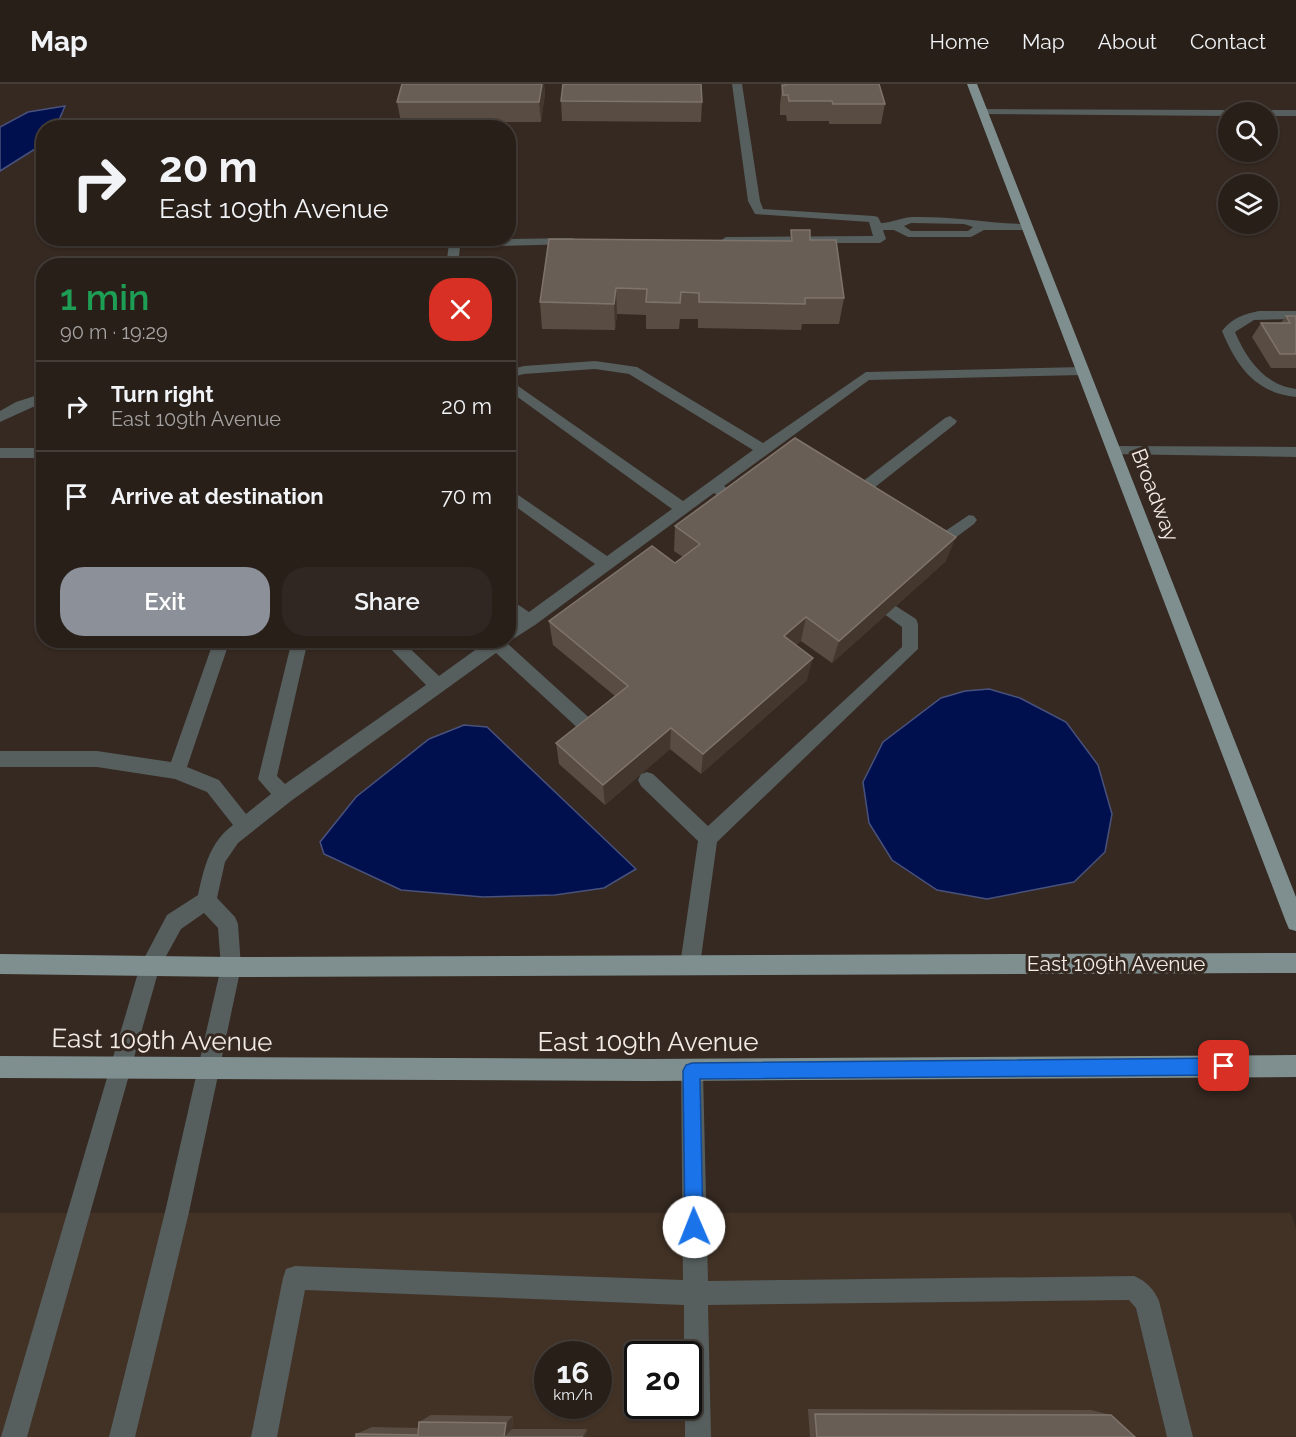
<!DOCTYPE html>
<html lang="en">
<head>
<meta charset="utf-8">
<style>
  :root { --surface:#281f19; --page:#302722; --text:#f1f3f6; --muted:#a5a2a2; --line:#443d38; --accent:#8c9099 }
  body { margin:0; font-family:Raleway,sans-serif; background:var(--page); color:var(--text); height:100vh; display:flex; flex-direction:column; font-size:22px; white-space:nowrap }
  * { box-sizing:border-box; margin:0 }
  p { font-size:20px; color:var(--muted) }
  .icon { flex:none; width:33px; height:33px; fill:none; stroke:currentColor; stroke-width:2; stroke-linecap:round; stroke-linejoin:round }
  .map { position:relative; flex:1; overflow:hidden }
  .details { position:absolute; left:36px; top:174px; width:480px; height:390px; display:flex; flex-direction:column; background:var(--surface); border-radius:24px; box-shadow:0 2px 4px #0004,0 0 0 2px var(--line) }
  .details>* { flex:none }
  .top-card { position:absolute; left:36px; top:36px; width:480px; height:126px; border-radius:24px; box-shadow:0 2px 4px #0004,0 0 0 2px var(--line); background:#281f19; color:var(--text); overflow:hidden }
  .tools { position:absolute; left:1218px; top:18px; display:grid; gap:12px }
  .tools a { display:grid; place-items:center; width:60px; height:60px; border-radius:50%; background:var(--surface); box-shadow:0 2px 4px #0004,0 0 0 2px var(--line); font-size:30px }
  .speed { position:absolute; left:534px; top:1257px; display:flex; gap:12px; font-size:30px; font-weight:700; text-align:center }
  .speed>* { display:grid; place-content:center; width:78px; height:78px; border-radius:50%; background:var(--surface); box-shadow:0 2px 4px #0004,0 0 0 2px var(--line); line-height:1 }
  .speed small { font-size:15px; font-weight:400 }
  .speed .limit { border:3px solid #111; border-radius:9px; background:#fff; color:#111 }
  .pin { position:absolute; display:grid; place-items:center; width:51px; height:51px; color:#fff; margin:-26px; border-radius:12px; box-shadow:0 3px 9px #0006 }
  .me { position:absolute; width:66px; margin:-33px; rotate:359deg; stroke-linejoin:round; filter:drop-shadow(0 0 4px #0008) }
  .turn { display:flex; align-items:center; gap:21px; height:126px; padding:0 24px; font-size:27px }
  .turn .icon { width:78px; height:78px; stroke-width:2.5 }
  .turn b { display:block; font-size:42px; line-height:51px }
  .round { display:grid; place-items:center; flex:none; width:63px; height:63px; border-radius:24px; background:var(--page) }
  .head { display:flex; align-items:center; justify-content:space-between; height:102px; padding:0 24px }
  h1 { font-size:36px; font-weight:600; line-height:45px; color:#1e9e55 }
  .cta { display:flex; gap:12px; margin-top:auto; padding:12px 24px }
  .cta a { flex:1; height:69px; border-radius:24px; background:var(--accent); color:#fff; font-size:24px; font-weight:600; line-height:69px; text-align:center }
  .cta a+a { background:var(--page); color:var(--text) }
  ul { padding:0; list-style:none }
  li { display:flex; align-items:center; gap:18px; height:90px; padding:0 24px; border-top:2px solid var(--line) }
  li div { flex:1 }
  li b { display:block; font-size:22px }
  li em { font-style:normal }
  header { display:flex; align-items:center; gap:36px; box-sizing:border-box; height:84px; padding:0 30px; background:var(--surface); border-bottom:2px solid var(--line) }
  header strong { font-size:28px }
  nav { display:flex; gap:33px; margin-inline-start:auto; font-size:21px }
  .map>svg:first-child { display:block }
</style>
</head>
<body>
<header>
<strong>Map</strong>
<nav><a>Home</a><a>Map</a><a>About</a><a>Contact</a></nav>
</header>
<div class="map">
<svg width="1296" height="1353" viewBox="0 0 1296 1353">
  <rect width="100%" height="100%" fill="#352921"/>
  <path fill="#423225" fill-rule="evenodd" d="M0,1129H1291L1296,1145V1353H0ZM548,1270H598V1322H548ZM638,1270H688V1322H638Z"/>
  <path fill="#00104f" stroke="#49527c" stroke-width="1.5" d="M65,22L56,43L44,44L43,60L0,87V43L28,28Z
    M989,605L1020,614L1066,638L1098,681L1112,730L1105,768L1074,798L987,815L937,806L892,776L869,739L863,698L883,658L941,614L965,607Z
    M464,641L487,643L636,785L604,804L555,811L483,813L401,806L324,770L320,758L356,713L429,655Z"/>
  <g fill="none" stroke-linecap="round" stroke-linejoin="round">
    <path fill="#565e5e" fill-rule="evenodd" d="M732,0H742L760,117L763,125L874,132L878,133L881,139C892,139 902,133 913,133C951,132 987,139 1025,140L1031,143L1025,146H984L971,153H908L894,146H883L886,155L880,159H722L720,157L726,153L873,152L869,138L755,130L748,117ZM911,139L964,140L973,143L968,147H911L904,142Z
      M983,25L1228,26L1233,28H1228V32L979,30L978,28Z
      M1268,26H1296V32H1268V28H1263Z
      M572,154L576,156V160L460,163L458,182H446L449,160L455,156Z
      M1259,227H1296V235L1254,236L1235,248C1246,274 1264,301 1296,305V313C1255,309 1236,281 1222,247C1232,234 1244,230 1259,227Z
      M595,277L637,283L763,359L866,288L1083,283L1090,287L1083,291L869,296L724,402L746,417L748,421L746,425H736L714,409L535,541L510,557L508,560L606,649L609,654L606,659L600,661L594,659L496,569L291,717L238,759L225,778L217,814L235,833L238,840L241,883L189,1128L135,1353H109L165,1128L221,883L218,844L204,829L181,845L159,885L27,1353H1L140,882L167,831L198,811C204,784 209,759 233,741L207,708L175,695L97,683H0V667H97L171,678L214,556H230L187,683L219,696L246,730L271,710L258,695L292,556H308L277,692L285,700L426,601L382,556H401L439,592L489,556H508V542L517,536L508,529V514L529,528L595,480L508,417V404L607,472L672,425L508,306V295L683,417L753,366L629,290L595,285L524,290L508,294V286L524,282Z
      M44,309V318L0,338V327L16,318Z
      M950,332L957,337L955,340L855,419H845L843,415L845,411L945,334Z
      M1114,362L1296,363V373L1109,370L1107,367L1109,364Z
      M0,364H44V374H0Z
      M44,427V440L37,439L34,435L39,428Z
      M969,431L974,432L977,436L974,440L936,468H926L923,464L926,460Z
      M871,506L916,535L918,540V565L717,758L700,881L697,888L690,891L683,888L680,881L698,757L641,702L638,696L641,690L647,688L653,690L708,742L902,563V543L865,516L863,512L865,508Z
      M692,976L700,979L703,987L708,1197L1134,1192C1146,1197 1154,1205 1159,1217L1193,1353H1167L1136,1224L1129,1216L708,1221L711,1353H685V1322H688V1270H684V1221L305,1206L277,1353H251L283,1194L286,1185L295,1182L683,1196L681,987L684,979Z"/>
    <path fill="#7f8f8f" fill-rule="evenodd" d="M967,0H977L1296,813V847L1289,845L1286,838Z
      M1296,869V889L231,893L0,890V870L231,873Z
      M1296,971V993L648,997L0,994V972L648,975Z"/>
  </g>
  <path fill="#594d43" d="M402,0H544L545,9L541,38H401L397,18Z
    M784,0H879L885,20L881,40H829V37H787L786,31H780V21L782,1H784Z
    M561,17L702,18L701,38L562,37Z
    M791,146L810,156L844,214L839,240H802L801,246L698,244V235H680L679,245H646V231L617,230L615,246L542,245L540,218L790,157Z
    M1286,232H1296V284H1271L1252,253L1261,239H1281Z
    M675,442L946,477L832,579L801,557L796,561L807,596L701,690L670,665L605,721L559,680L556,659L615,612L553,561L549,537L675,479L683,473L674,467Z
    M808,1325L1091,1326L1111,1331L1135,1353H810Z
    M431,1331L513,1332L512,1345H587L586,1353H356V1350L372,1343L419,1344V1338Z"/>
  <path fill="#43372e" d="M542,0H544L545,9L541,38L539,18Z
    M616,204L617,230L615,246L614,220Z
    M956,453L946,477L832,579L839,557Z
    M806,533L801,557L779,575L784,552Z
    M813,574L807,596L701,690L703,670Z
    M671,644L670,665L605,721L603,701Z
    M513,1332L512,1345L504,1353L506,1339Z
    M587,1345L586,1353H583Z"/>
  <path fill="#695e55" stroke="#7f746c" stroke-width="1.5" d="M402,0H542L539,18H397Z
    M563,0H701L702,18L561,17Z
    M786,0H879L885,20H833L832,17H789L788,11H783L782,1H786Z
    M791,146H810V156H836L844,214H805V220L699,218V209L681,208L680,219L646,218L647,205L616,204L614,220L540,218L549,155L792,157Z
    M1286,232H1296V270H1280L1261,239H1290Z
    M795,354L956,453L839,557L806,533L784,552L813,574L703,670L671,644L603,701L556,659L628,602L549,537L652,462L675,479L700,460L675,442Z
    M815,1330L1111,1331L1135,1353H817Z
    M419,1338L506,1339L504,1353H583H356V1350L418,1351Z"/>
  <path fill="#1a73e8" stroke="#114b97" stroke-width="1.5" d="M1224,974L1230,977L1233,982L1230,988L1224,991L700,995L703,1143L701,1149L694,1152L688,1149L685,1143L683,987L686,981L692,979Z"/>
  <g text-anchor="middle" stroke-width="6" stroke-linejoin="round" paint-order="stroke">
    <g font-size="21" fill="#f3ebe6" stroke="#352921">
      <text transform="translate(1155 411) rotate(69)" y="7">Broadway</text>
      <text x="1116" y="887">East 109th Avenue</text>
    </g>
    <g font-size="26" fill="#f3ebe6" stroke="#352921">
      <text transform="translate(162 956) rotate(1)" y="9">East 109th Avenue</text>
      <text x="648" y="967">East 109th Avenue</text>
    </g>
  </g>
</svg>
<div class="tools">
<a><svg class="icon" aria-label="search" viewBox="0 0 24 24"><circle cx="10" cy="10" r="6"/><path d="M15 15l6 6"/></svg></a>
<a><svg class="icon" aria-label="layers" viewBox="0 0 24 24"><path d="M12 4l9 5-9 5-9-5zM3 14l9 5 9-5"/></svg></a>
</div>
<div class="speed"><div>16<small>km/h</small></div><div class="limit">20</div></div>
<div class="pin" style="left:1224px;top:982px;background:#d93025"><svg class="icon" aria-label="arrive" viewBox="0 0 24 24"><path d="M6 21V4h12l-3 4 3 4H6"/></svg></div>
<svg class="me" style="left:694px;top:1143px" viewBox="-20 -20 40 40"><circle r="19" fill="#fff"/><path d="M0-13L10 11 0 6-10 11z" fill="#1a73e8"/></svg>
<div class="top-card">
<div class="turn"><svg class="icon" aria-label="right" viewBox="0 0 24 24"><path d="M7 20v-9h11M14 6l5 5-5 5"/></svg><div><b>20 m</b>East 109th Avenue</div></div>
</div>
<section class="details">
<div class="head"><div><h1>1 min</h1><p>90 m · 19:29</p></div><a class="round" style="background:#d93025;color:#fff"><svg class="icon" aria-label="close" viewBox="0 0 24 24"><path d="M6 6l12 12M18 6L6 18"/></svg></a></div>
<ul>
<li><svg class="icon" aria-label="right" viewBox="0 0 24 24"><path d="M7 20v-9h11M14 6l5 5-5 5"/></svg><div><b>Turn right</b><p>East 109th Avenue</p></div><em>20 m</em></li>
<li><svg class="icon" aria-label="arrive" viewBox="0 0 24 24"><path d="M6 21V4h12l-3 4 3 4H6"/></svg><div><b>Arrive at destination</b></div><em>70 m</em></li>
</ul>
<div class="cta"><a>Exit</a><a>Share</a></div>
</section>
</div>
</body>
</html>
